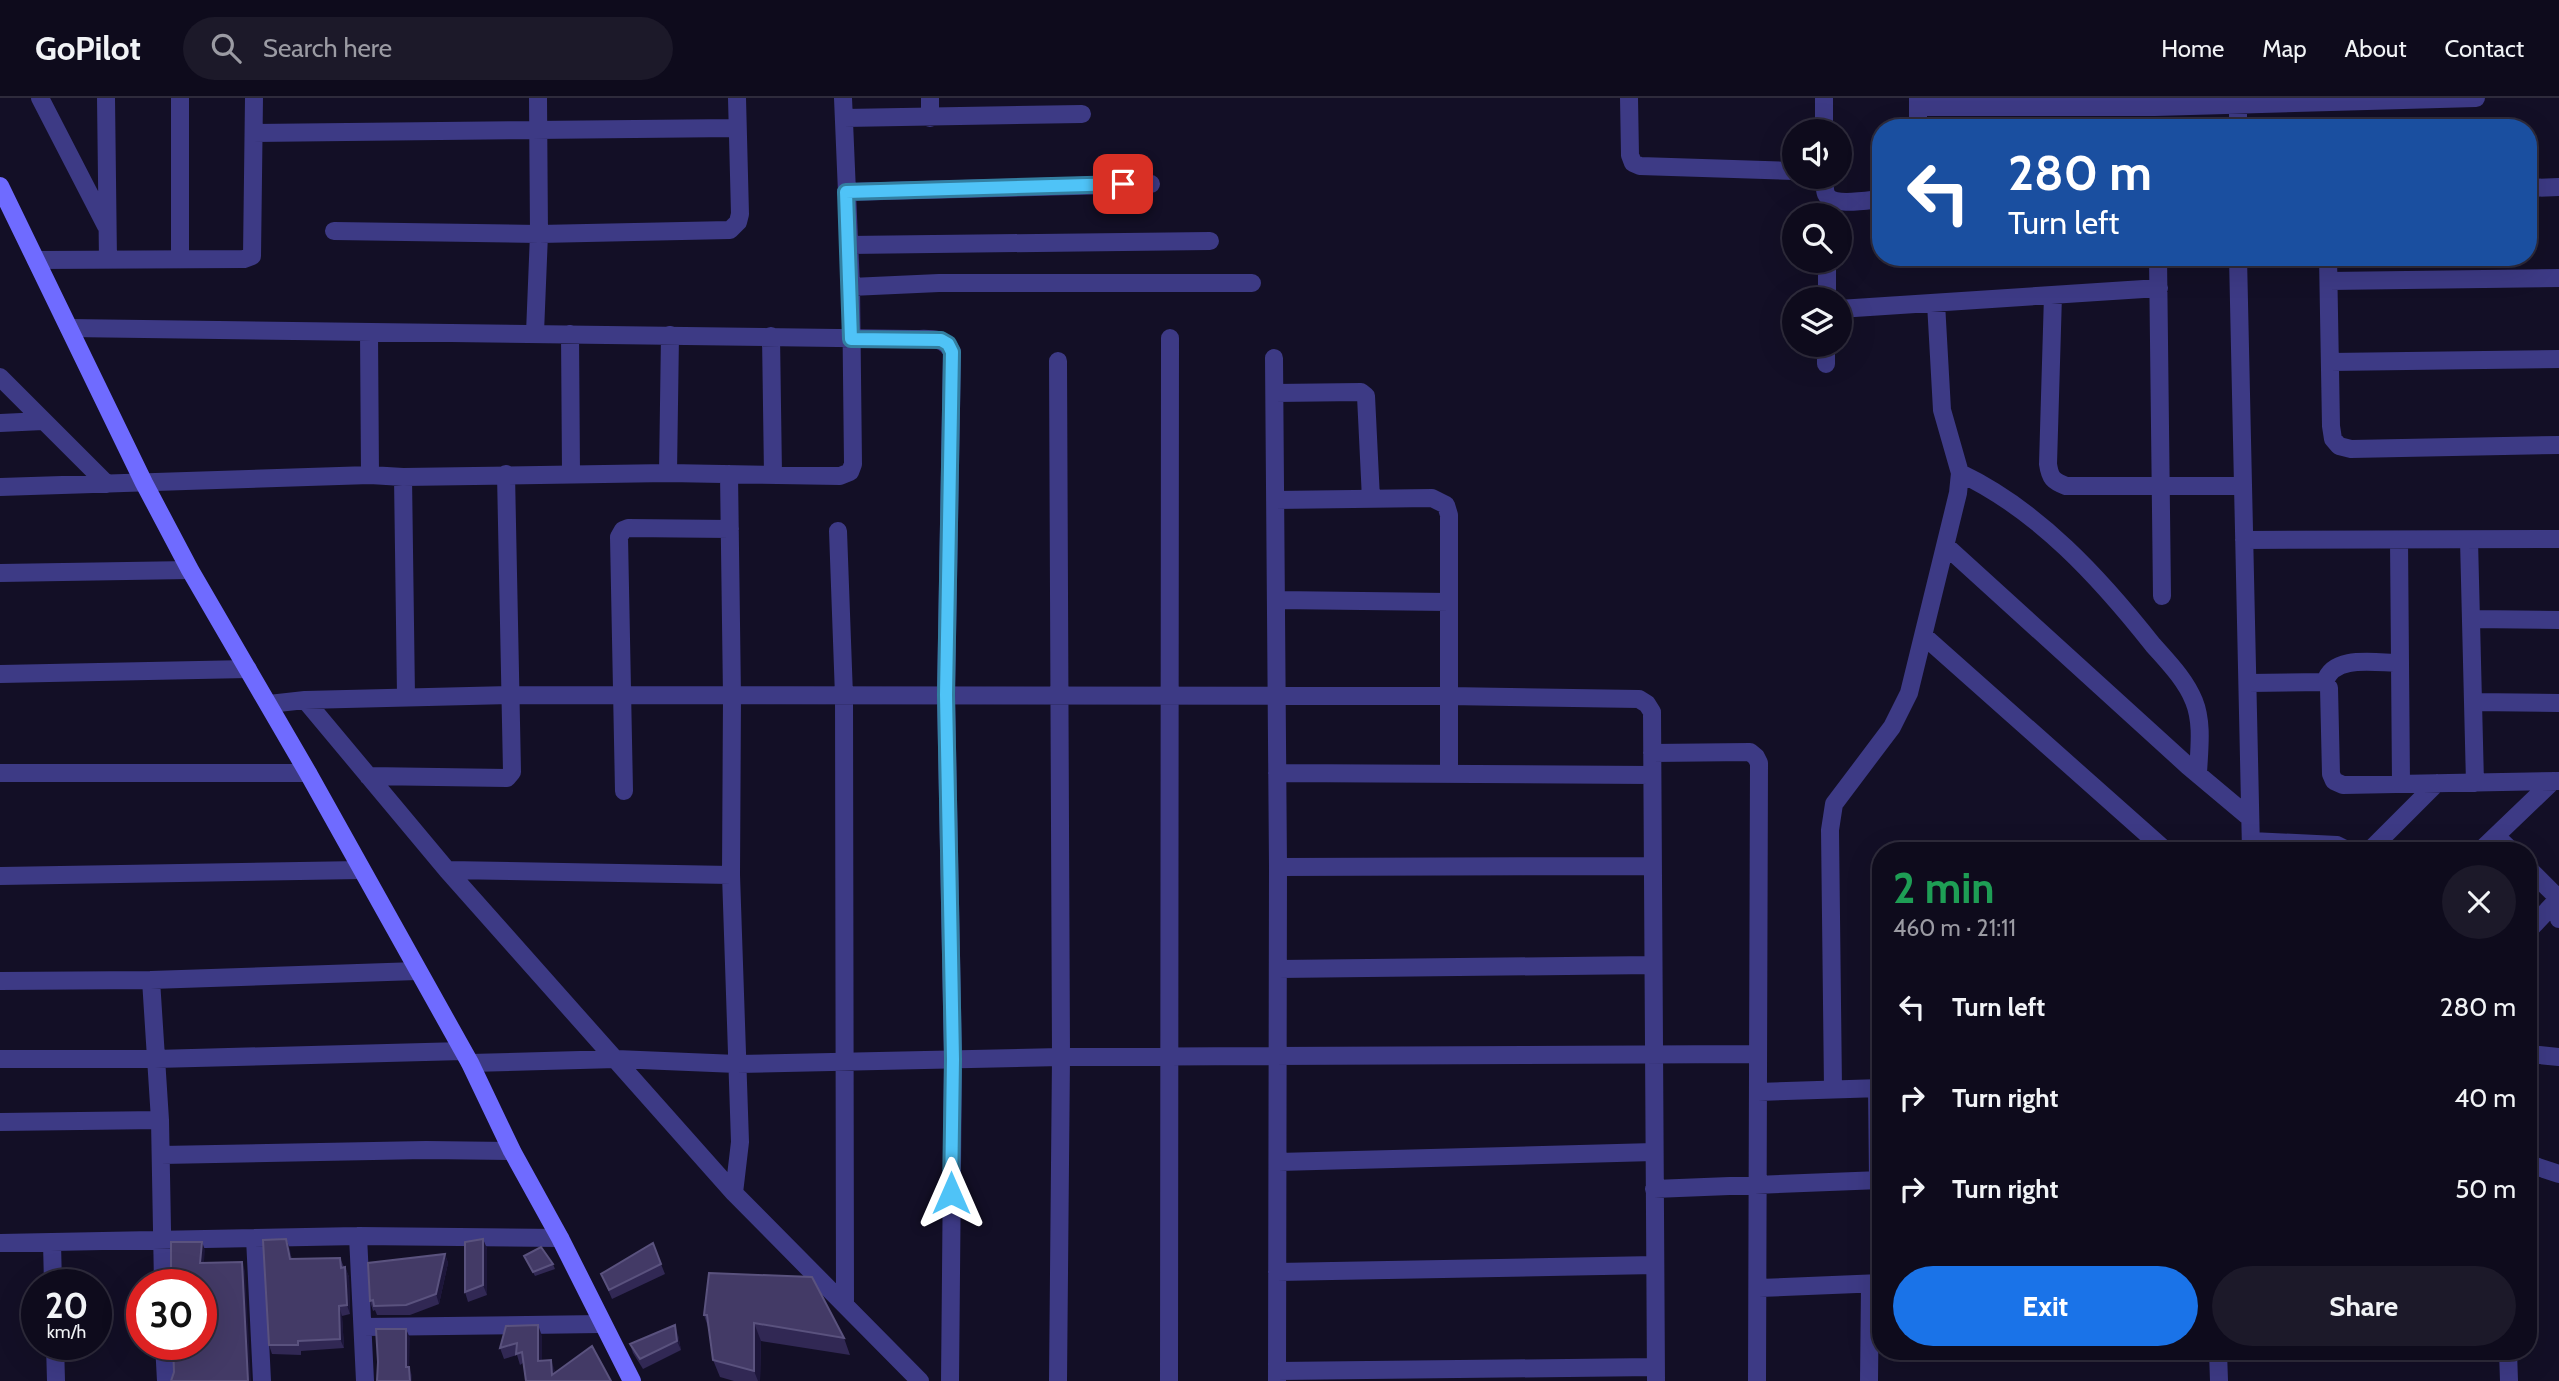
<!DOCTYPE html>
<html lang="en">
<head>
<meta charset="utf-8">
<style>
  :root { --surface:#0e0b1c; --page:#1c1929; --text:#f1f3f6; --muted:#9b9ba3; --line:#2e2b3b; --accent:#1a73e8 }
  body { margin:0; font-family:Cabin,sans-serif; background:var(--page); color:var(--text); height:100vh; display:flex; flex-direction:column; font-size:26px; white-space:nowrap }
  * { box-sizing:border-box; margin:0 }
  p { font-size:23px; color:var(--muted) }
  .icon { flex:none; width:38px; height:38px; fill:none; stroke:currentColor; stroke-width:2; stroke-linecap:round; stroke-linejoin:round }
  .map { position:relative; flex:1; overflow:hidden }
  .sheet { position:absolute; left:1872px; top:744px; width:665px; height:518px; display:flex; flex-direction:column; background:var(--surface); border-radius:28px; box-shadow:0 7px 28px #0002,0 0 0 2px var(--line) }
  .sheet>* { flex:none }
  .hud { position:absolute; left:1872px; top:21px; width:665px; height:147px; border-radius:28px; box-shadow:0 7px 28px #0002,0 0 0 2px var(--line); background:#1a4fa0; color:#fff; overflow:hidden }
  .buttons { position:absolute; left:1782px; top:21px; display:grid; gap:14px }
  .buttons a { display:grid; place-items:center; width:70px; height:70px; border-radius:50%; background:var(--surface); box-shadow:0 7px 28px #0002,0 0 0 2px var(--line); font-size:35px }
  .speed { position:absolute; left:21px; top:1171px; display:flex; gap:14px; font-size:35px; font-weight:700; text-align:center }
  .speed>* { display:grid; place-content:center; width:91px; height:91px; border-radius:50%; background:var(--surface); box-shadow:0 7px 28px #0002,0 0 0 2px var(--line); line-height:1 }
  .speed small { font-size:18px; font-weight:400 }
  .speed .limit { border:10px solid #d22; background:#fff; color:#111 }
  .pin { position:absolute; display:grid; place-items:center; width:60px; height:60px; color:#fff; margin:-30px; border-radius:14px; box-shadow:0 4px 10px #0006 }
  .me { position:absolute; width:77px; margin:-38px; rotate:0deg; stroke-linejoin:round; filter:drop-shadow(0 0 5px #0008) }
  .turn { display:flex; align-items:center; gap:24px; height:147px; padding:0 21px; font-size:32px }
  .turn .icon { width:91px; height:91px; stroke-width:2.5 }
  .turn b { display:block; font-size:49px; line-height:60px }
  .round { display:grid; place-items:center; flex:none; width:74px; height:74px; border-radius:37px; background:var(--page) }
  .head { display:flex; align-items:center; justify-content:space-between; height:119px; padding:0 21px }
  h1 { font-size:42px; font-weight:800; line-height:52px; color:#1e9e55 }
  .button { display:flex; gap:14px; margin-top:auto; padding:14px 21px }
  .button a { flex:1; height:80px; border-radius:42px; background:var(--accent); color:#fff; font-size:28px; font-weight:800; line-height:80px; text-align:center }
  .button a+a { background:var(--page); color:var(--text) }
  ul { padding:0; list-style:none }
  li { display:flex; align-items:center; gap:21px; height:91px; padding:0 21px }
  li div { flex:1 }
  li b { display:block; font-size:26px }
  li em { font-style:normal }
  header { display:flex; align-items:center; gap:42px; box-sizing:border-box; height:98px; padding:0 35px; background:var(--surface); border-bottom:2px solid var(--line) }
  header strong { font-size:33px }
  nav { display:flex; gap:38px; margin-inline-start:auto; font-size:24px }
  .search { width:490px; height:63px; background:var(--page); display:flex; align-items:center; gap:18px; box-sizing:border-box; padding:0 24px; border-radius:38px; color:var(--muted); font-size:26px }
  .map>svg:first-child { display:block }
</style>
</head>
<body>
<header>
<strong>GoPilot</strong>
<div class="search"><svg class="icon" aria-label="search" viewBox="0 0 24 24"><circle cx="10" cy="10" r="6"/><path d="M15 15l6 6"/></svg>Search here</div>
<nav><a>Home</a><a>Map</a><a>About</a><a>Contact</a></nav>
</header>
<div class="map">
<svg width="2559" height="1283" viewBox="0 0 2559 1283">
  <rect width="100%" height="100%" fill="#130f26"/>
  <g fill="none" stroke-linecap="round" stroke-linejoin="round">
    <path stroke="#3d3a85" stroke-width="18" d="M40,0L106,128
      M106,0L108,162
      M180,0V161
      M930,0V20
      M1629,0L1630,57L1633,65L1640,68L1794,73
      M1824,0V33
      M2238,0V30
      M1918,9H2155L2476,0
      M844,20L1082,16
      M1918,30V0
      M254,35L736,30
      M1825,79C1825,84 1824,91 1826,96C1832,109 1869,102 1881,101
      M2529,90L2559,89
      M846,94L1151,86
      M334,133L539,136L730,132L738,124L740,116L737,0
      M848,147L1210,143
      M2158,159L2162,498
      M2238,159L2251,752
      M2328,159L2331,328L2333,341L2339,348L2351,351L2559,347
      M36,162L244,161L252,158L254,0
      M2329,183L2559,180
      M851,189L939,185H1252
      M2053,197L2048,366C2050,380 2053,383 2066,388H2242
      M1827,201V163
      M1839,211L2159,190
      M69,230L913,241C929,241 944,238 952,254L946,597L953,961L950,1283
      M369,235L370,377
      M535,235L539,136L538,0
      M570,236L571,376
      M771,238L773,377
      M1274,260L1278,769L1277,1283
      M1058,263L1061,959L1058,1283
      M2330,264L2559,261
      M1826,266V247
      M0,279L107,386
      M1275,295L1361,294L1366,298L1371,401
      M0,325L43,323
      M668,375L670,237
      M1960,375C2038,412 2100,480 2153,547C2168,564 2185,581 2194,603C2203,625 2199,652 2198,676
      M729,376L732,599L731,777L740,1044L734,1095
      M403,379L406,598
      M0,389L370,377L403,379L668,375L840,378L850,374L853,366L851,189L843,0
      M1275,402L1432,400L1446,407L1449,417V675
      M838,433L844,598L845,1206
      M2244,442L2559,441
      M2399,442L2401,686
      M2469,442L2475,685
      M1946,448L2188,668L2250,720
      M0,475L190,472
      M1276,502L1449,504
      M2471,521L2559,522
      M1924,538L2165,752
      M0,576L248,571
      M2325,584C2333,556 2376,565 2400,565
      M2248,585L2325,584L2329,590L2331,676L2334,683L2343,687L2559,683
      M305,602L447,772L734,1095L920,1283
      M2473,604L2559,605
      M269,606L305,602L513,597L1448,598L1639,601L1647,606L1652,614L1656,1283
      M1652,655L1750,654L1756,659L1759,665L1757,1283
      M0,675H308
      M1277,675L1652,677
      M368,678L507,680L512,674L506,376
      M624,693L619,439L623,432L628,430L730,431
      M2496,738L2511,752
      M2251,743L2337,747L2347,752
      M2370,752L2437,685
      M2481,752L2553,683
      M1278,769L1653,768
      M2529,771L2558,800L2559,821
      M447,772L731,777
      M0,778L361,772
      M2529,832L2559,800
      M1278,871L1653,867
      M151,882L160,1022L163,1186
      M0,883L151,882L417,873
      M2529,956L2559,959
      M0,961H155L463,953
      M470,965L616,961L737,966L1061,959L1758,956
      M1877,990L1878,1082
      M1833,991L1830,732L1834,706L1892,629L1909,595L1958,395L1960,375L1942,312L1936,205
      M1758,994L1881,990
      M0,1024L160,1022
      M161,1057L426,1052L512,1053
      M1278,1064L1654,1054
      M2529,1066L2559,1076
      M1654,1091L1881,1082
      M358,1138L365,1283
      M255,1140L262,1283
      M0,1145L358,1138L560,1140
      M52,1145L53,1186
      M1277,1174L1655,1167
      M1759,1190L1881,1185
      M363,1229L601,1226
      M55,1246L56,1283
      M164,1246L166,1283
      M2218,1253L2219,1283
      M2508,1253L2509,1283
      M1277,1273L1656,1269
      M1169,1283L1170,240
      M1869,1283L1870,1186"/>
    <path stroke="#6f6bff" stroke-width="18" d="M0,88L144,385L190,472L308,675L470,965L512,1053L560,1140L632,1283"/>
  </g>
  <path fill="#312854" d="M286,1141L292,1161L340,1160L344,1169H345L349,1179L350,1216L342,1218L344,1250L301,1253V1257L272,1256L269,1247Z
    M483,1141L487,1151V1197L468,1204L465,1194Z
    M445,1156L448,1165L439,1206L410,1217H377L375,1212L373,1213L370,1203Z
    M524,1158L553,1166L555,1171L535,1178Z
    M661,1166L665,1176L612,1201L601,1176Z
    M704,1217L844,1240L850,1257L761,1243L760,1283H734L720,1279L713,1262L709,1232Z
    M678,1237L681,1252L643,1271L633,1255L630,1246Z
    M542,1238V1263L555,1273V1275L611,1283H526L523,1265L520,1267L517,1257L504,1261L500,1250Z"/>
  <path fill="#1d163a" d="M286,1141L290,1151L293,1170L290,1161Z
    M483,1141L487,1151V1197L483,1187Z
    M202,1144L205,1152L203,1174L200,1165Z
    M445,1156L448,1165L439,1206L436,1196Z
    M242,1164L245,1173L251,1283H248Z
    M345,1169L349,1179L350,1216L347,1207Z
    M339,1208L342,1218L344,1250L340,1241Z
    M754,1225L761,1243L760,1283H758L754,1273Z
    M538,1227L542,1238V1274L538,1263Z
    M675,1227L678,1237L681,1252L677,1243Z
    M406,1231L410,1240L409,1270L412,1277V1283H410L406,1269Z
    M551,1262L555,1273V1283L552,1277Z"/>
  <path fill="#433a66" stroke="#5a527e" stroke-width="2" d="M286,1141L290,1161L340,1160L341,1170L345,1169L347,1207L339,1208L340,1241L298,1243V1247H269L263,1142Z
    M483,1141V1187L465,1194V1144Z
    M171,1144H202L200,1165L242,1164L248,1283H171L174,1274L173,1246H201V1186H166L171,1178Z
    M653,1145L661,1166L609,1192L601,1176Z
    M541,1149L553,1166L533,1174L524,1158Z
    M445,1156L436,1196L406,1207L374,1208L373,1202L370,1203L368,1165Z
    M709,1175L812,1179L844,1240L754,1225V1273L713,1262L707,1217H704Z
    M538,1227V1263L551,1262L552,1277L592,1248L611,1283H526L522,1254L516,1256L517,1245L500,1250L506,1228Z
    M675,1227L677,1243L640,1261L630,1246Z
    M376,1231H406V1269H409L410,1283H377L378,1264Z"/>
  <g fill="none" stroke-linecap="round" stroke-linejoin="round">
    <defs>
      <path id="route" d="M951,1095L953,961L946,597L952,254L948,246L941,242L851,241L846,94L1123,86"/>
    </defs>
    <use href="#route" stroke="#337fa1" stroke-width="18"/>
    <use href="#route" stroke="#4fc3f7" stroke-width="12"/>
  </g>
</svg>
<div class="buttons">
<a><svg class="icon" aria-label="sound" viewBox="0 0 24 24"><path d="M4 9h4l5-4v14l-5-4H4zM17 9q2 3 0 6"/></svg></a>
<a><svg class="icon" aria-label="search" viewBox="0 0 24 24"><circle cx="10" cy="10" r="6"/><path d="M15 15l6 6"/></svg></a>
<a><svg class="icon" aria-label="layers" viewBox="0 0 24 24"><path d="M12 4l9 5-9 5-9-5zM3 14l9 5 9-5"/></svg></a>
</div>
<div class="speed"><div>20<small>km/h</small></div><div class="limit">30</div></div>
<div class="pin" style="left:1123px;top:86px;background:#d93025"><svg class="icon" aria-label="arrive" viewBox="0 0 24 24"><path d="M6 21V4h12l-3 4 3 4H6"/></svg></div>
<svg class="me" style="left:951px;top:1095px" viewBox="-20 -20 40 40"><path d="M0-17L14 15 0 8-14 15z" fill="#4fc3f7" stroke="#fff" stroke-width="4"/></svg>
<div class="hud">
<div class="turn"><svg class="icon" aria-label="left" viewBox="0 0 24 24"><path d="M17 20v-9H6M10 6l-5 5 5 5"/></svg><div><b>280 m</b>Turn left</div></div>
</div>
<section class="sheet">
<div class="head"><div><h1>2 min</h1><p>460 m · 21:11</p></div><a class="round"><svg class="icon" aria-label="close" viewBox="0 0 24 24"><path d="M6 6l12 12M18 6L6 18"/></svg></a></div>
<ul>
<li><svg class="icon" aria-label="left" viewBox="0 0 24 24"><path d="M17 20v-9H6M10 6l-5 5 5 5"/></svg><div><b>Turn left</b></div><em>280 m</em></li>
<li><svg class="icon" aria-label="right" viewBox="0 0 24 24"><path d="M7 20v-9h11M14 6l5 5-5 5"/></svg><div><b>Turn right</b></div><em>40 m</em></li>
<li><svg class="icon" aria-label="right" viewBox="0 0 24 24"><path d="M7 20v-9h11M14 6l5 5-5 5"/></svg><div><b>Turn right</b></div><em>50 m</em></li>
</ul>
<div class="button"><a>Exit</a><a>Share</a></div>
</section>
</div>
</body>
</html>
